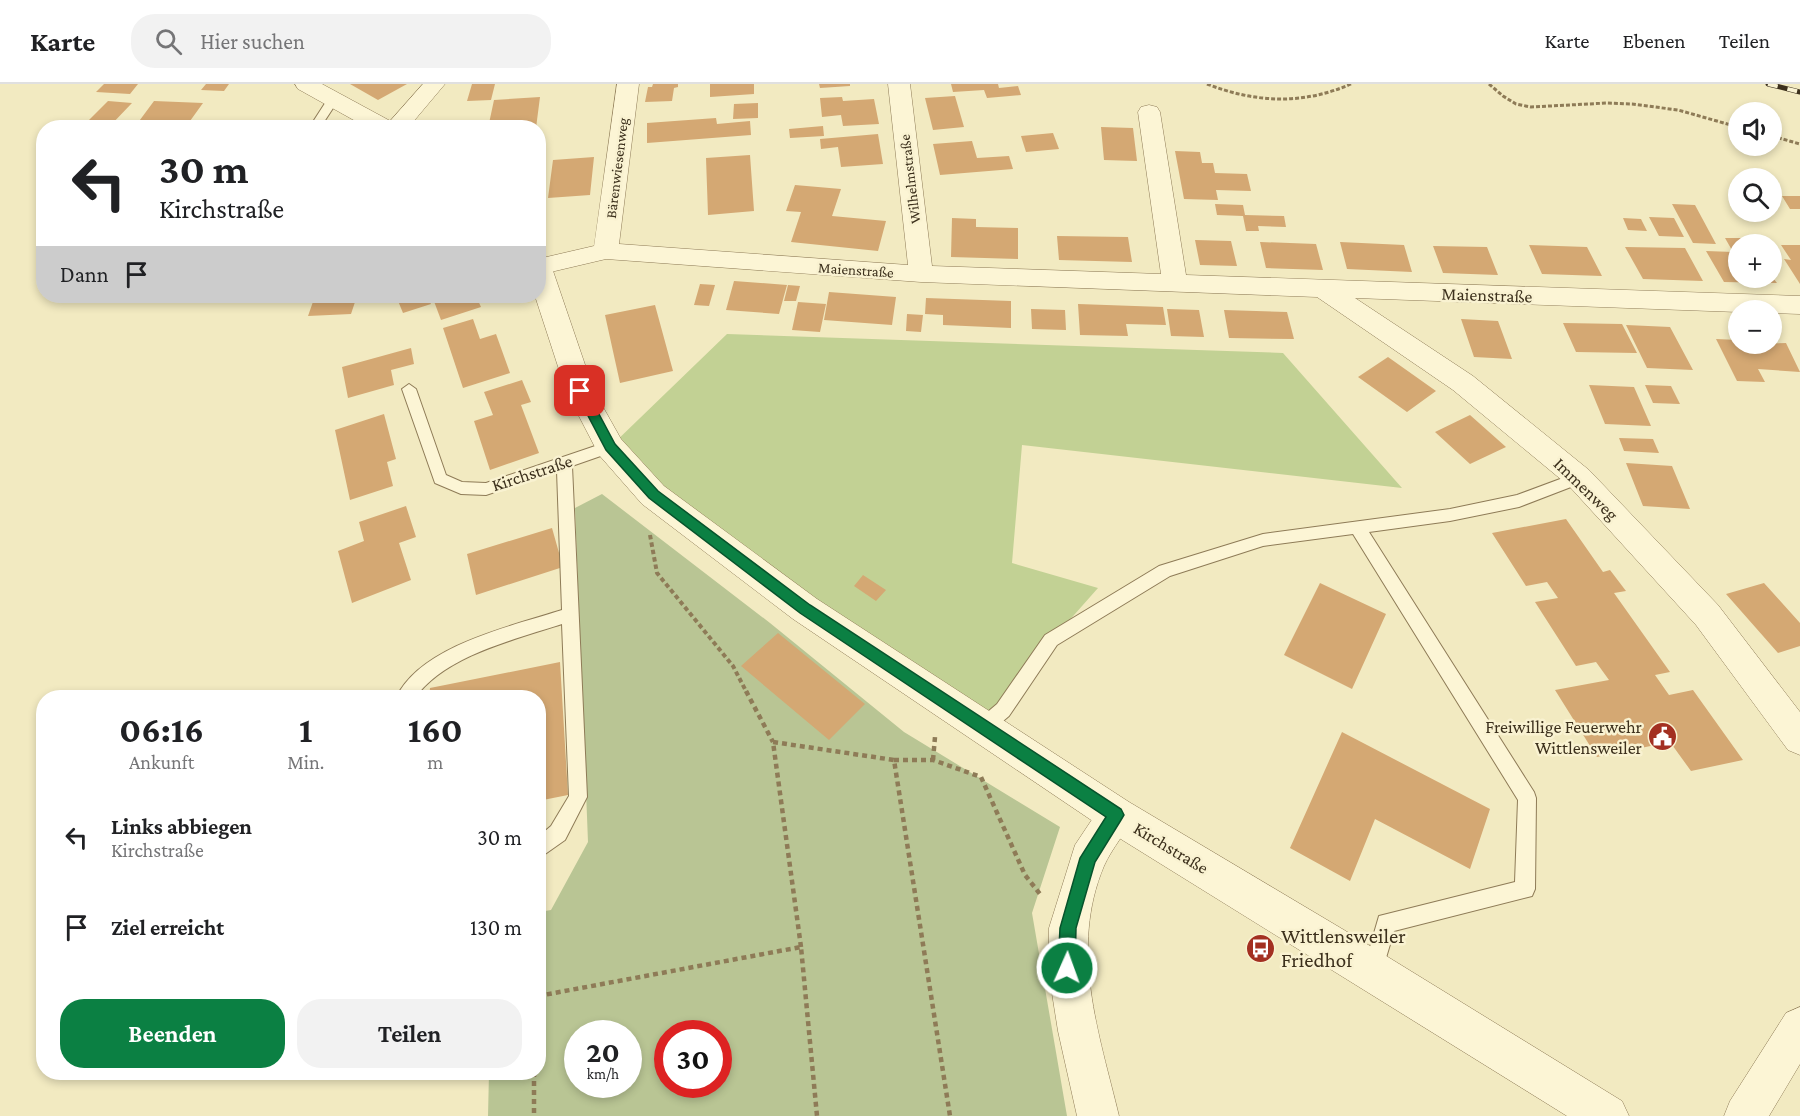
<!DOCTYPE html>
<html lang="de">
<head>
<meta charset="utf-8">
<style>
  :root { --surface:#fff; --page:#f2f2f2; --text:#202124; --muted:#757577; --line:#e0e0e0; --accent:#0b8043 }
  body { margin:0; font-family:"Crimson Pro",serif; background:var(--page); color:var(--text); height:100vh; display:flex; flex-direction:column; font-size:22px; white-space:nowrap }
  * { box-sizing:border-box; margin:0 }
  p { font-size:20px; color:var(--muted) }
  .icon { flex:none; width:33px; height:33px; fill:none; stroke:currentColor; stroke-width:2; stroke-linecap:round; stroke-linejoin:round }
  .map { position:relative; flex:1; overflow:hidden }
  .sheet { position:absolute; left:36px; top:606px; width:510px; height:390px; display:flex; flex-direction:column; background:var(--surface); border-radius:24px; box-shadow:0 3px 9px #0003 }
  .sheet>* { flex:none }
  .banner { position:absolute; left:36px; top:36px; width:510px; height:183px; border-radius:24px; box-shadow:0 3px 9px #0003; background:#fff; color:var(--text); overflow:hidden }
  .tools { position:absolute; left:1728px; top:18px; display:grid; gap:12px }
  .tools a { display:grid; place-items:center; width:54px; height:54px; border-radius:50%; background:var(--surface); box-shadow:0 3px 9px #0003; font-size:30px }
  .speed { position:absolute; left:564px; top:936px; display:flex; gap:12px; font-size:30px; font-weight:700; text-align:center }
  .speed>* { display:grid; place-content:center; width:78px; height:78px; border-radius:50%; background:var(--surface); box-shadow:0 3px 9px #0003; line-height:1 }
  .speed small { font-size:15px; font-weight:400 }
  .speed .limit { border:9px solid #d22; background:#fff; color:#111 }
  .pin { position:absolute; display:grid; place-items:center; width:51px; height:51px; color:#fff; margin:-26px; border-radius:12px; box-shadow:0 3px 9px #0006 }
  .me { position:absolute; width:66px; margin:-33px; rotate:2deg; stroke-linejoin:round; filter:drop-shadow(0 0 4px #0008) }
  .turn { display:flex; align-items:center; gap:21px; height:126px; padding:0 24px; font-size:27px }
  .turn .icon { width:78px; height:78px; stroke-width:2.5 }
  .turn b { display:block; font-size:42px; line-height:51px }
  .then { display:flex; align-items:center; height:57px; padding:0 24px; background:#0003; gap:12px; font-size:22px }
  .eta { display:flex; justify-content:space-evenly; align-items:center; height:102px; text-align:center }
  .eta b { font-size:36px; font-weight:700; line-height:42px }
  .cta { display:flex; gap:12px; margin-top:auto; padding:12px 24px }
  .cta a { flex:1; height:69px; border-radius:24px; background:var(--accent); color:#fff; font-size:24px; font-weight:700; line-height:69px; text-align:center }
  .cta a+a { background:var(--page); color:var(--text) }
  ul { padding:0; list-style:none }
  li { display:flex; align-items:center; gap:18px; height:90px; padding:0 24px }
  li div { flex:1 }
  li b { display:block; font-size:22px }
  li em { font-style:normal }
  header { display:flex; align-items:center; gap:36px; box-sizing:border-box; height:84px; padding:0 30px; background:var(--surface); border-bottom:2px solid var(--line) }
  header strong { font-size:28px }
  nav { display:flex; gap:33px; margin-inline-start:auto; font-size:21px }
  .search { width:420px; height:54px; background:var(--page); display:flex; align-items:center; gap:15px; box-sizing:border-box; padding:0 21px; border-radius:24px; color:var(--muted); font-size:22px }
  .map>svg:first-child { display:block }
</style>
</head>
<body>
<header>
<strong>Karte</strong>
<div class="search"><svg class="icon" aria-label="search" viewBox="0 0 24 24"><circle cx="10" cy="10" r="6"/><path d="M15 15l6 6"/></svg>Hier suchen</div>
<nav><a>Karte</a><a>Ebenen</a><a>Teilen</a></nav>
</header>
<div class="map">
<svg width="1800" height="1032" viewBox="0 0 1800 1032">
  <rect width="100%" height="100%" fill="#f2eac1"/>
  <path fill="#c2d194" d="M727,250L1283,269L1402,404L1022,361L1012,479L1098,504L1051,557L983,643L610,363Z"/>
  <path fill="#b9c594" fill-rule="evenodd" d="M602,410L770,539L904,648L1060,743L1032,829L1067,1032H488L489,989L538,988L539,828L551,826L588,758L575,424ZM578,950H628V1000H578ZM668,950H718V1000H668Z"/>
  <path fill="#d4a873" d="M104,0H138L130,10L96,8Z
    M206,0H229L224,7L201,6Z
    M350,0H407L378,16Z
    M472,0H495L491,16L467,17Z
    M653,0H678V3L674,4L672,17L645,18L648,3H652Z
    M710,0H754V10L710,13Z
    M819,0H850V2L820,4Z
    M951,0H998L999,4L1018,2L1021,11L987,14L984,6L953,8Z
    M955,12L964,43L933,46L925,14Z
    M540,13L536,44H488L494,16Z
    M842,13L843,17L874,15L879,40L843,42L841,31L822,33L820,14Z
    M108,17L132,19L109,43L85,40Z
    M154,17L203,19L185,44H134Z
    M758,19V34L733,35L734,20Z
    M716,34L717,40L750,37L751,51L647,59V39Z
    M823,42L824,52L790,54L789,45Z
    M1101,43L1133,44L1137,77L1104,76Z
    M1053,49L1059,65L1026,68L1021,52Z
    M878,50L883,80L841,83L838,63L821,65L820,55Z
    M972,57L977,74L1009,72L1013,85L940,91L933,60Z
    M1175,67L1200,68L1202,79H1213L1215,89L1247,90L1251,107L1216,106L1218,116L1184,115Z
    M750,71L754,127L708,131L706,74Z
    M594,73L590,111L548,114L553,76Z
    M795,101L841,105L832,132L886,137L878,167L791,158L801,128L786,127Z
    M1782,112H1800V125H1790Z
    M1215,120L1243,121L1245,131L1284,132L1286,143L1258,142L1259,147H1246L1243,132L1217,131Z
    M1672,120L1695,121L1716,160L1693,159Z
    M1649,133L1674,134L1684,153L1659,152Z
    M952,134L976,135V143L1018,144V175L951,173Z
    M1623,134L1641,135L1647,147L1628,146Z
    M1057,152L1128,153L1132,178L1059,176Z
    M1725,154H1749L1753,160H1738V194H1773L1777,199L1724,198L1706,167L1733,168Z
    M1195,156L1231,157L1237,182L1200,181Z
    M1260,158L1316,160L1323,186L1266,184Z
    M1340,158L1404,161L1412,188L1347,185Z
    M1529,161L1587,163L1602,192L1542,190Z
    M1781,161H1800V200L1784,175L1791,176Z
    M1433,162L1487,163L1498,191L1443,189Z
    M1625,163L1685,164L1703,197L1643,195Z
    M734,197L787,201L779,230L726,226Z
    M700,200L715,201L709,222L694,221Z
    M788,201L800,202L796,217H784Z
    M829,208L896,213L892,241L824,236Z
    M315,212H357L351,230L308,232Z
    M396,212H427L431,220L403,229Z
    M432,212H476L481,223L441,236Z
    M926,214L1011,217V244L943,241V231L925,230Z
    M798,218L826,220L820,248L792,246Z
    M1078,220L1163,223L1166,241L1126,240L1128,252L1080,251Z
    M655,221L673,287L620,299L605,231Z
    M1031,225L1065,226L1066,246L1032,245Z
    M1167,225L1199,226L1204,253L1171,252Z
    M1224,226L1287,228L1294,255L1229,254Z
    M907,230L923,231L921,248L906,247Z
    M473,235L480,255L496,250L510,289L463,304L443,244Z
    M1461,235L1498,237L1512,275L1474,273Z
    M1563,239L1622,240L1637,269L1576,268Z
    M1626,241L1670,243L1693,286L1647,284Z
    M1716,255L1738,256V260L1786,259L1800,288L1758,285L1765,298L1737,297Z
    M411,264L414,280L391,286L394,301L348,314L342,283Z
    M1388,273L1436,307L1407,328L1358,293Z
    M522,296L531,318L521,321L539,369L490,386L474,337L493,331L484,308Z
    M1589,301L1634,303L1651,342L1605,340Z
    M1645,301L1671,302L1680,320L1653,319Z
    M384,330L396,375L387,378L393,402L350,416L335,346Z
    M1470,331L1506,363L1470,380L1435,348Z
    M1619,354L1653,355L1659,369L1624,367Z
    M1626,379L1672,382L1690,425L1643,422Z
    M406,422L416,453L399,459L411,496L352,519L338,467L364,457L359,438Z
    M1566,435L1603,488L1610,486L1626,507L1614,509L1670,588L1655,591L1669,611L1693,606L1743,676L1691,687L1670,658L1597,673L1555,606L1609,596L1596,578L1576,582L1535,518L1558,514L1547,498L1526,502L1492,449Z
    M552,444L563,483L476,511L467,470Z
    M863,491L886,506L876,517L854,502Z
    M1320,499L1386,530L1352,605L1284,571Z
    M1764,499L1800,539V562L1778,569L1726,510Z
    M778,549L865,620L829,656L741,582Z
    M560,578L568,711L538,717V614H429L430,604Z
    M1342,648L1490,725L1470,785L1375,735L1350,797L1290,764Z"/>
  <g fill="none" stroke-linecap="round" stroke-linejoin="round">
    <defs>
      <path id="service" d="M333,12L339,15L320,44H309L329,13Z
        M409,300L416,305L446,391L462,398L486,399L610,357L615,359L617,363L615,367L572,382L587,713L565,756L538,775V753L551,742L569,712L562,540C516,555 444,572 415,614H396C420,562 512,542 562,526L557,387L486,411L461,410L435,399L402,305Z
        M1579,388L1584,390L1587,394L1584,398L1519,423L1450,437L1369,448L1534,708L1536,714L1535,805L1532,812L1394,847L1380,894L1373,897L1366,894L1363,887L1379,832L1515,798L1518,716L1353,450L1263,462L1170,492L1057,561L1009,632L989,649L983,651L977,649L974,643L977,637L997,620L1045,551L1159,482L1263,450L1450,425L1517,411Z"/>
      <path id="minor" d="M423,0H445L408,44H384Z
        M617,0H639L619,160L908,181L888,0H910L932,182L1161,190L1138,28L1141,23L1149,21L1157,23L1160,28L1186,191L1800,212V230L1772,229V226L1738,228L1355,214L1473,292L1589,386L1718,521L1800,628V671L1788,666L1696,541L1569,402L1453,306L1317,213L921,198L606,175L538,191V175L594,162Z
        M1116,714L1129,719L1134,731C1126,749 1112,764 1104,782C1069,865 1099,949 1119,1032H1077L1058,947L1048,884L1049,844L1075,761L1103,719Z
        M1800,923V980L1769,1032H1724L1730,1017L1786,929Z"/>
      <path id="tertiary" d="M295,0H322L394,39L397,44H368L298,5Z
        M538,172L547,175L551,181L594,307L621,355L664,402L817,515L1129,718L1344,846L1622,1017L1629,1032H1567L1103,744L793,535L642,420L599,371L566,307L535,212H538Z"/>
    </defs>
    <use href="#service" stroke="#8e7b57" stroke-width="2"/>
    <use href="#minor" stroke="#8e7b57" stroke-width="1"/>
    <use href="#tertiary" stroke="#8e7b57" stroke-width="1"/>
    <path stroke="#8e7b57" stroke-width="3" stroke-dasharray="4 2" stroke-linecap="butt" d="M1207,0C1256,19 1303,21 1351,0
      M1489,0L1503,12L1516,20L1531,23L1607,19L1632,20L1678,26L1738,43
      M1772,52L1800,60"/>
    <path stroke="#8e7b57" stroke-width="4" stroke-dasharray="4.5 3" stroke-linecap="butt" d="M650,451L657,489L733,582L747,609"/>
    <path stroke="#8e7b57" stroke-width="4.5" stroke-dasharray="5 4" stroke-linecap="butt" d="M746,607L773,658
      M894,676H933L981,693L1025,791L1040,810
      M933,676L935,653
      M801,863L773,658L894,676L950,1032
      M538,912L801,863L817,1032
      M534,988V1032"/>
    <use href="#service" fill="#fcf5d5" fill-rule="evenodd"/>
    <use href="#minor" fill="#fcf5d5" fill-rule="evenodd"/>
    <use href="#tertiary" fill="#fcf5d5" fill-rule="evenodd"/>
    <defs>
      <path id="rail" d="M1768,0L1800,8"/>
    </defs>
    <use href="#rail" stroke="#3c301c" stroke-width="5"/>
    <use href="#rail" stroke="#f9f2d1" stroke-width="4" stroke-dasharray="10" stroke-linecap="butt"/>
  </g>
  <path fill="#0b8043" stroke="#07532c" stroke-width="1.5" d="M580,303L585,304L615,360L658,407L810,521L1121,725L1124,731L1121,736L1095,778L1076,844L1075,884L1073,890L1067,892L1061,890L1058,884L1060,844L1080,774L1106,733L800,529L649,414L606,366L575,307Z"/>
  <defs>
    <symbol id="civic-disc" viewBox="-11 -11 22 22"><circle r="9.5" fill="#a33021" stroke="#f9f2d1"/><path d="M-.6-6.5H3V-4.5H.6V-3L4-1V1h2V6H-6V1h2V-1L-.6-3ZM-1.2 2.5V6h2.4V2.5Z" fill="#fff"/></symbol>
    <symbol id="bus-disc" viewBox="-11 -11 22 22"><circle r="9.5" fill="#a33021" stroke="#f9f2d1"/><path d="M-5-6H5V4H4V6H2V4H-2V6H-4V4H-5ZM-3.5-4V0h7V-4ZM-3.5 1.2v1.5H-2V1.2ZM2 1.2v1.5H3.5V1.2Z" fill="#fff"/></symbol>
  </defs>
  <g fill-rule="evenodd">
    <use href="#civic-disc" x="1646" y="636" width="33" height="33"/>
    <use href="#bus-disc" x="1244" y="848" width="33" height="33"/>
  </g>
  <g text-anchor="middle" stroke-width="5" stroke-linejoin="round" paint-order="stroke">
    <g font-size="15" fill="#3c301c" stroke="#f9f2d1">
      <text transform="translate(617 84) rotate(-83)" y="5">Bärenwiesenweg</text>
      <text transform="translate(910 95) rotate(-97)" y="5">Wilhelmstraße</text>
      <text transform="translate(856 186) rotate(4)" y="5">Maienstraße</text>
    </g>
    <g font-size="18" fill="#3c301c" stroke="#f9f2d1">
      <text transform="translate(1487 211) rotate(2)" y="6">Maienstraße</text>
      <text transform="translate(532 389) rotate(-18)" y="6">Kirchstraße</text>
      <text transform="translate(1586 405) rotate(44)" y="6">Immenweg</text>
      <text transform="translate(1171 764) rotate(31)" y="6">Kirchstraße</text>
    </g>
    <g font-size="18" fill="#3c301c" stroke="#f9f2d1" text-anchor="end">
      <text x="1642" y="649">Freiwillige Feuerwehr<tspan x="1642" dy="21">Wittlensweiler</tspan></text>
    </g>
    <g font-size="21" fill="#3c301c" stroke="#f9f2d1" text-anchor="start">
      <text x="1281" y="859">Wittlensweiler<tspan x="1281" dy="24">Friedhof</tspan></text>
    </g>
  </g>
</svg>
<div class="tools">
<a><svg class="icon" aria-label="sound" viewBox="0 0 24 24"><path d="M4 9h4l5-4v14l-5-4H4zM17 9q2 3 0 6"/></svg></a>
<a><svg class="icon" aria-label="search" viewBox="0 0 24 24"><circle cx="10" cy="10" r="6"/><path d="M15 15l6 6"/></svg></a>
<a>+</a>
<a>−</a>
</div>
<div class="speed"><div>20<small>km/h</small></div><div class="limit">30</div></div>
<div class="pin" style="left:580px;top:307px;background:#d93025"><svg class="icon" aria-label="arrive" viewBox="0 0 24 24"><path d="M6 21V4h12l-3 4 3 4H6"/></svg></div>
<svg class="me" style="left:1067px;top:884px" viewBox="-20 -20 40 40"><circle r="17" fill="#0b8043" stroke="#fff" stroke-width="3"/><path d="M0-11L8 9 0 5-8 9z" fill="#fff"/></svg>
<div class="banner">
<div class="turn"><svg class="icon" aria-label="left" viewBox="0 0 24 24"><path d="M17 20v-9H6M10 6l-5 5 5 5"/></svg><div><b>30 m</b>Kirchstraße</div></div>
<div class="then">Dann<svg class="icon" aria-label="arrive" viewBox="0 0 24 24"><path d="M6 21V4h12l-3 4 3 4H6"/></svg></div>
</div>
<section class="sheet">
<div class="eta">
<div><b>06:16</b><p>Ankunft</p></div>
<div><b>1</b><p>Min.</p></div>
<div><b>160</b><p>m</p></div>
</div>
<ul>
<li><svg class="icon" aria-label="left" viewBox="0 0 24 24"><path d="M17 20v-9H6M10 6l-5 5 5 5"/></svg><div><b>Links abbiegen</b><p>Kirchstraße</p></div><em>30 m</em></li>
<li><svg class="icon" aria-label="arrive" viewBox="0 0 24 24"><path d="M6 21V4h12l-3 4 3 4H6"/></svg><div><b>Ziel erreicht</b></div><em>130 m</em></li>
</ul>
<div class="cta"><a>Beenden</a><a>Teilen</a></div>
</section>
</div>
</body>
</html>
